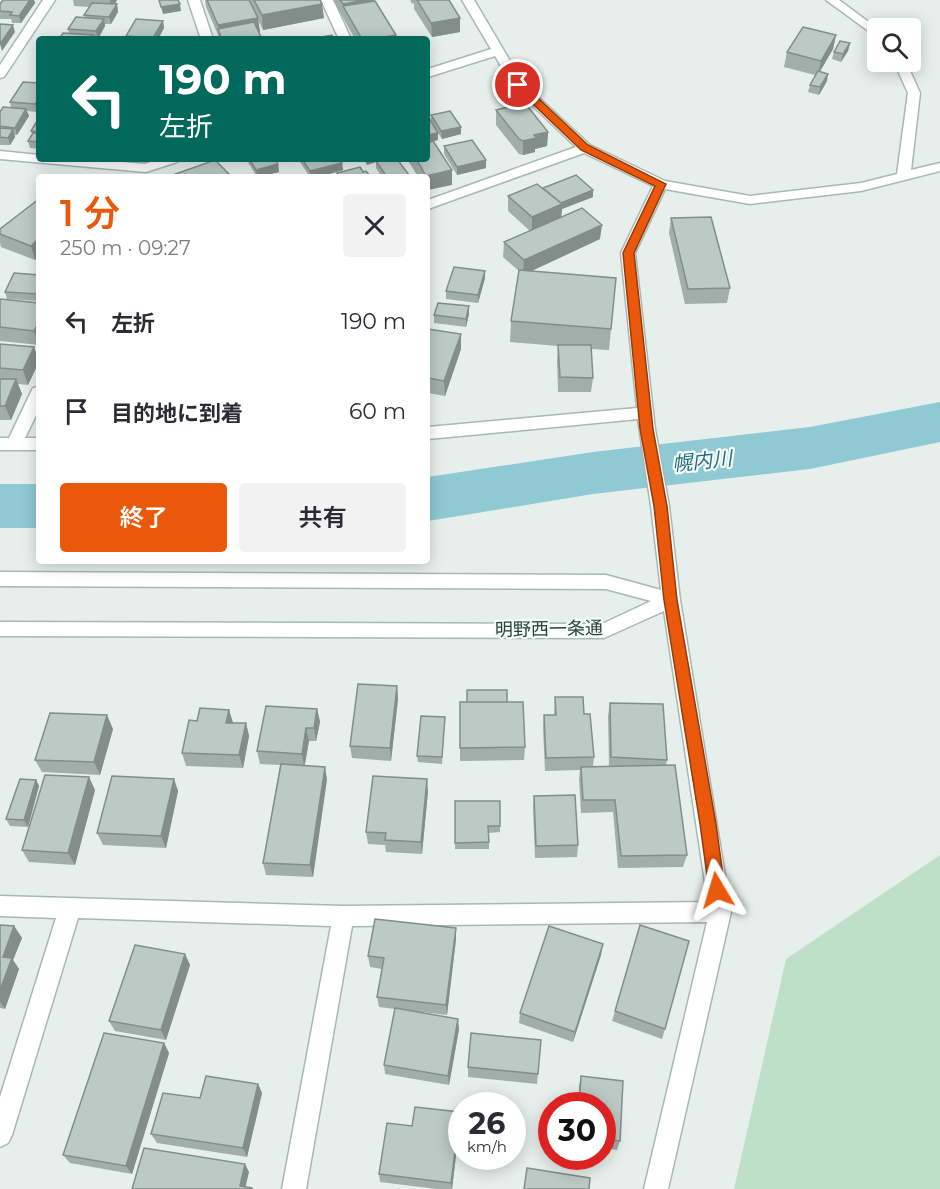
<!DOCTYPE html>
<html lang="ja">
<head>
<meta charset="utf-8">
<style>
  :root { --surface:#fff; --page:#f2f2f3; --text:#2b2b33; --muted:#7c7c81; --accent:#ea580c }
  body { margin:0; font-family:Montserrat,"Noto Sans JP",sans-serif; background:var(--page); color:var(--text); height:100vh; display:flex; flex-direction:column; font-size:22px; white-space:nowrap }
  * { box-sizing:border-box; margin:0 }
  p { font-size:20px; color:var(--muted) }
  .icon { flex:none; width:33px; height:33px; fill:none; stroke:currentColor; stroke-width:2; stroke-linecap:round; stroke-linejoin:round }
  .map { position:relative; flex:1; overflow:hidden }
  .side { position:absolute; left:36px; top:174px; width:394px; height:390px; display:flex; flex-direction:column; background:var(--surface); border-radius:6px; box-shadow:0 3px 15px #0003 }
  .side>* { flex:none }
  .top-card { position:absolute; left:36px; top:36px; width:394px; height:126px; border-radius:6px; box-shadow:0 3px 15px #0003; background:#00695c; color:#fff; overflow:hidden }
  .buttons { position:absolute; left:867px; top:18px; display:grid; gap:12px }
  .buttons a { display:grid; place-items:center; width:54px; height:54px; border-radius:6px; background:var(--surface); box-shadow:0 3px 15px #0003; font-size:30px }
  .speed { position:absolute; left:448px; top:1092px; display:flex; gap:12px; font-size:30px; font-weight:700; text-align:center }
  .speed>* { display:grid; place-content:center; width:78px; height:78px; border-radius:50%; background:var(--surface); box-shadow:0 3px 15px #0003; line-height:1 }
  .speed small { font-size:15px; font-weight:400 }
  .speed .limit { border:9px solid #d22; background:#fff; color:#111 }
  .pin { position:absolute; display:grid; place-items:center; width:51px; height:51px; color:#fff; margin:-26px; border:3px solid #fff; border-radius:50%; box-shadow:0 2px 6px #0007 }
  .me { position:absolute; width:66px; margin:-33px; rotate:353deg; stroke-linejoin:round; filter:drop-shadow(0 0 4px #0008) }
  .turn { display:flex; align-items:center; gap:21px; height:126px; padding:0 24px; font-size:27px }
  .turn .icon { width:78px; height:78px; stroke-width:2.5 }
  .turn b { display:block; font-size:42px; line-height:51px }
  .round { display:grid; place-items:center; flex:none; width:63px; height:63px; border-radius:6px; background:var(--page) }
  .headline { display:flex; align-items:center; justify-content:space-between; height:102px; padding:0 24px }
  h1 { font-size:36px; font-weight:600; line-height:45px; color:var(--accent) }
  .action { display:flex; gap:12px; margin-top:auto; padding:12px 24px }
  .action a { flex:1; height:69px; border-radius:6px; background:var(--accent); color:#fff; font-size:24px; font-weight:600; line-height:69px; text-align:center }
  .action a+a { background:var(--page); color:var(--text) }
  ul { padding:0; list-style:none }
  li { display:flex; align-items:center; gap:18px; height:90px; padding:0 24px }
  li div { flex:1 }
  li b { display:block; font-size:22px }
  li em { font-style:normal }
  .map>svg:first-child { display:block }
</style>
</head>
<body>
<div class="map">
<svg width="940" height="1189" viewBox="0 0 940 1189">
  <rect width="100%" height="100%" fill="#e6efeb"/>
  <path fill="#bfe0c8" d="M940,855V1189H734L786,959Z"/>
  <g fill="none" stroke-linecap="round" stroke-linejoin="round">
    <path fill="#8ec9d4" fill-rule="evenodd" d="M940,402V442L810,469L593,494L428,521V477L593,452L810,427Z
      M0,484H39V528H0Z"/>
    <defs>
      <path id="minor" d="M43,0H55L4,77L0,78V65Z
        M188,0H200L213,39H201Z
        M321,0H333L351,39H339Z
        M462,0H474L523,83L590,145L665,181L750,196L861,183L897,174L908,93L894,62H906L920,93L911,170L940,163V171L861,191L750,204L665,189L635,253L655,429L669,506L680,600L731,912L668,1189H644L707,922L352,926L306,1189H282L331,926L78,918L12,1135L8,1143L0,1147V1097L56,918L0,916V896L343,906L708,902L664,611L604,638L0,636V622L602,624L651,601L606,589L0,586V572L606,575L661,590L651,506L638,419L428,439V427L637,408L621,253L653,186L584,153L428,209V200L576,147L514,88L495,56L428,77V69L491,49Z
        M826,0H839L878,29V38Z
        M0,151L39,155V159H88L145,164L159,159H179L177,162L146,172L0,159Z
        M39,387V409L25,438H39V450H0V438H9L31,392L33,388Z"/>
    </defs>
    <use href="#minor" stroke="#a8b8b2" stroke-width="3"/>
    <use href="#minor" fill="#fff" fill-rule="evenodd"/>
  </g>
  <path fill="#a1aea9" d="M3,0H34L35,3L21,23H12L11,19H0V4Z
    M73,0H117L115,4H117L118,12L111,24H105V26L98,39L69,34L68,29L85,18L84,15L89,7L74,6Z
    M205,0H320L324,18L263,30L258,20L260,32H259L262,39H219L218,35L206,7Z
    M333,0H374L396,35V39H355Z
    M410,0H449L460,32L432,37L414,9V3L412,4Z
    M163,21L164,28L158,39H126V36Z
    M836,35L833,49L820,71L827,81L819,95L808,92L810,85L815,75L784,67L787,52Z
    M850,43L848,51L841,62L832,59L834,52Z
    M39,83L37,112L27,111L29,116L17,135H15V137L10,145H0V112L11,107L10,102Z
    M496,110L548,132L547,146L535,149V152L523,155L519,154L496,125Z
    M431,115L461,134L442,139L438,133V140L431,122Z
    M39,118V149L30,148L28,141L32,134L31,131Z
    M444,146L486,168L457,175L444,154Z
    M246,159H275L278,164L279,172L257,177Z
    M299,159H340L342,163L343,170L319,177H310L300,162Z
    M363,159H397L409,177H382L376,168V162L367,165Z
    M409,159H428L452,185L428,177H418L409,162Z
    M543,188L593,197L562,209L561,217L600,239L531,271L611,329L609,350L591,349L593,378L591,392H558L557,360L558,346L510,342L511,321L519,271L503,257L504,242L530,231L508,211V196Z
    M39,199L35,260L1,247L0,243V229Z
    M671,218L730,288L727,303L685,304L669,233Z
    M485,271V278L478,303L446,299V291Z
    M39,275V301L7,299L5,292Z
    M0,299L39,303V345L0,341Z
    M469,314L466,327L434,323V315Z
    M428,329L461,349L445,396L428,393Z
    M0,344L34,347L39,361L28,385L18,384L22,394L11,420H0Z
    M397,686L398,699L391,761L352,758L350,746Z
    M555,697L584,714L594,757L593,766H609L608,716L610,703L667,760L666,765L687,855L683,867L618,868L613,812L581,813L579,779L580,770L545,771L543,728L544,715H554Z
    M460,702H507L525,747L524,760L460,761Z
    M317,709L320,722L316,741H309L305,765L327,779L313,877L266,875L263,863L280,765L260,764L257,751Z
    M229,710L233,723H246L249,736L243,768L186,766L182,753L197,721Z
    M445,717L442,764L418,762L417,756Z
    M113,729L100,775L42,772L35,760Z
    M174,779L178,791L166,848L103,845L97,833Z
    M36,780L39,786L28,827L10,826L6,819Z
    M95,790L75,865L29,862L22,850Z
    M428,791L422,854L386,852L385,845L368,844L366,832Z
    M534,796L578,845L577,857L535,858L533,808Z
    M455,801H500V832L489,833V849H455Z
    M0,925L14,926L22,938L13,960L19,969L5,1009L0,1008Z
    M456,939L447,1015L422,1012L459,1029L449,1085L385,1074L384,1065L395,1009L379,1007L377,997L382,969L370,967L368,956Z
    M185,954L190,965L166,1040L115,1031L109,1021Z
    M601,955L573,1042L519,1023L520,1013Z
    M615,1011L665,1029L662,1039L612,1021Z
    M541,1040L537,1084L468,1077V1067Z
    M164,1043L169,1053L132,1174L70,1163L63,1155Z
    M581,1076L623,1081L620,1141L617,1150L603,1148V1106H578L579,1086Z
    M258,1084L262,1093L247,1157L157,1143L151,1134L200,1098Z
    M460,1112V1122L452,1189H437L380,1182L379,1174L412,1126Z"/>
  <path fill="#838d89" d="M30,0H34L35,3L21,23L19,16Z
    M111,0H117L112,9L110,1Z
    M366,0H374L375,13L343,6L344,19L343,4Z
    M117,4L118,12L111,24L109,17Z
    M180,4L181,11L163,14L161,7Z
    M322,4L324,18L263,30L262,15Z
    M258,18L260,32L222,39L220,33L218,25Z
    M460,18V32L432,37L431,23Z
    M104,19L105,26L98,39L96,31Z
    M163,21L164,28L158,39H154Z
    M13,25L15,32L2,51L0,44Z
    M396,35V39H372Z
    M836,35L833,49L818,75L821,61Z
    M850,43L848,51L841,62L843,54Z
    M828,74L827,81L819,95L820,87Z
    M39,98V109L37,112L35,104Z
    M26,109L29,116L17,135L15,128Z
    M461,127V134L442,139L441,131Z
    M13,129L15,137L10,145L8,138Z
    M548,132L547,146L535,149V152L523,155V141L534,135Z
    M438,133V140L428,143V135Z
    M366,159H388L376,161V162L367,165Z
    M486,160V168L457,175V167Z
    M342,163L343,170L319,177H311L310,171Z
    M278,164L279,172L257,177L256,170Z
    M452,170V185L428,190V177H427L426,176Z
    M593,190V197L562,209L561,219L532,232V217L558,204Z
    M602,225L600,239L523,275L524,260Z
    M39,238V257L35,260L31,246Z
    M485,271V278L478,303V295Z
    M469,306V314L466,327V319Z
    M39,321V345L34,331Z
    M461,334V349L445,396L444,381Z
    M34,347L39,362L28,385L23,370Z
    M16,379L22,394L11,420L5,406Z
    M397,686L398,699L391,761L390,748Z
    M317,709L320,722L316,741L314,728Z
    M229,710L233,723H226Z
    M107,715L113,729L100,775L94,762Z
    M246,723L249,736L243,768L239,755Z
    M306,728L309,741L304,767L302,754Z
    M325,767L327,779L313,877L310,865Z
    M89,777L95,790L75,865L68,853Z
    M174,779L178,791L166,848L161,836Z
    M427,779L428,791L422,854L421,842Z
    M36,780L39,786L28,827L24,820Z
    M14,926L22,938L13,960L19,969L5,1009L0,1002V990L3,957Z
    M456,928V939L447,1015L446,1005Z
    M603,944L601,955L573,1042L575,1032Z
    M185,954L190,965L166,1040L161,1030Z
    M458,1019L459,1029L449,1085L448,1076Z
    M164,1043L169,1053L132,1174L126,1166Z
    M258,1084L262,1093L247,1157L243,1148Z
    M460,1112V1122L452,1189L451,1183Z
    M245,1164L249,1172L245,1189L240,1186Z"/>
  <path fill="#bbcac4" stroke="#838d89" stroke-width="1.5" d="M3,0H30L19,16L10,15L12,12L0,11V4Z
    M159,0H178L180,4L161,7Z
    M207,0H249L258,18L218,25Z
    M254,0H320L322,4L262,15Z
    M340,0H366L343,4Z
    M417,0H449L460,18L431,23Z
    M375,1L396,35L372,39H362L343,6Z
    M92,3L117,4L109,17L84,15Z
    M76,17L104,19L96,31L68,29Z
    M136,19L163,21L153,38L126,36Z
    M254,22L262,39H222L218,29Z
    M0,24L13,25L0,44Z
    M803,27L836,35L821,61L787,52Z
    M63,33L93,35L90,39H59Z
    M332,35L334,39H311Z
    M840,41L850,43L843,54L834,52Z
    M818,71L828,74L820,87L810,85Z
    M23,82L39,83V98L35,104L10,102Z
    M525,103L548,132L534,135L536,138L523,141L519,139L496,110Z
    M3,107L26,109L15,128L0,126V112Z
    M450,111L461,127L441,131L431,115Z
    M39,118V132L31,131Z
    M429,118L438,133L428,135V119Z
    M0,128L13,129L8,138L0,137Z
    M33,133H39V142L28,141Z
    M472,140L486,160L457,167L444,146Z
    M433,141L452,170L426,176L416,159H428V143Z
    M249,159H275L278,164L256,170Z
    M302,159H340L342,163L310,171Z
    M382,159H397L409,175L404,177H387L376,161Z
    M215,160L230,175L225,177H167Z
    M360,167L363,172L366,171L371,177H340L337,173Z
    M576,175L593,190L561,203L543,188Z
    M537,184L562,204L532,217L508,196Z
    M39,199V238L31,246L0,234V229Z
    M582,208L602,225L524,260L504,242Z
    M711,217L730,288L688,289L671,218Z
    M454,267L485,271L478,295L446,291Z
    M519,270L616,278L611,329L511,321Z
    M14,273L39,275V294L5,292Z
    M0,299L39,303V321L34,331L0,327Z
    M438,303L469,306L466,319L434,315Z
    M428,329L461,334L444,381L428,378Z
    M0,344L34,347L23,370L0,368Z
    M558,345H591L593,378L560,377Z
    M0,379H16L5,406H0Z
    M358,684L397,686L390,748L350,746Z
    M467,690H507V702H467Z
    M555,697H583L584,714H590L594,757L546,758L544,715H556Z
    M460,702H523L525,747L460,748Z
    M610,703L663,704L667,760L611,757Z
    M266,706L317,709L314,728H306L302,754L257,751Z
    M200,708L229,710L226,723H246L239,755L182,753L189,720L197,721Z
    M50,713L107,715L94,762L35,760Z
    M421,716L445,717L442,757L417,756Z
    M281,764L325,767L310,865L263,863Z
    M675,765L687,855L621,856L615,800H583L581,767Z
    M45,775L89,777L68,853L22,850Z
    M112,776L174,779L161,836L97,833Z
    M373,776L427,779L421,842L385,840L386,833L366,832Z
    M20,779L36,780L24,820L6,819Z
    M575,795L578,845L536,846L534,796Z
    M455,801H500V826H488L489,842L455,843Z
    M375,919L456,928L446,1005L377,997L384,958L368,956Z
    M0,925L14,926L3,957L12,958L0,990Z
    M640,925L689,941L665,1029L615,1011Z
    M549,926L603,944L575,1032L520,1013Z
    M135,945L185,954L161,1030L109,1021Z
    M395,1008L458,1019L448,1076L384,1065Z
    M104,1033L164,1043L126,1166L63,1155Z
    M471,1033L541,1040L538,1074L468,1067Z
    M206,1076L258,1084L243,1148L151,1134L163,1093L200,1098Z
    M581,1076L623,1081L620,1141L603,1139V1106H579Z
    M415,1107L460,1112L451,1183L379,1174L387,1123L412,1126Z
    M144,1148L245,1164L240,1186L252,1188V1189H132Z
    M527,1168L590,1178L589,1189H524Z"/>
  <path fill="#ea580c" stroke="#983908" stroke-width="1.5" d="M515,83H522L588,145L666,184L634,253L653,429L667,506L677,600L716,824L725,890L722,895L717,898L711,895L709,890L700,824L664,600L654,506L640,429L623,253L655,186L581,150L515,87Z"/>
  <g text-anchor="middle" stroke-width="4.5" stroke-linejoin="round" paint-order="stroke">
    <g font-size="18" fill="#24423a" stroke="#f7fbf9">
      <text transform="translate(549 629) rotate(-1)" y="6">明野西一条通</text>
    </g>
    <g font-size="20" font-style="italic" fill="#1c6f80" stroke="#f7fbf9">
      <text transform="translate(702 461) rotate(-6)" y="7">幌内川</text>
    </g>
  </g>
</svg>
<div class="buttons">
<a><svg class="icon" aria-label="search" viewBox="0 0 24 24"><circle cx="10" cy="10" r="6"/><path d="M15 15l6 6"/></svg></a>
</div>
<div class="speed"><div>26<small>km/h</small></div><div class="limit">30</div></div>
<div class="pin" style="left:518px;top:85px;background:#d93025"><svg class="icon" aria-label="arrive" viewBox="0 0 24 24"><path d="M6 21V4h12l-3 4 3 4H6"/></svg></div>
<svg class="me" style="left:717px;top:890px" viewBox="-20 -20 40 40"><path d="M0-17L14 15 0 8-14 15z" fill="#ea580c" stroke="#fff" stroke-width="4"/></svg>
<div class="top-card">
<div class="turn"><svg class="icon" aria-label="left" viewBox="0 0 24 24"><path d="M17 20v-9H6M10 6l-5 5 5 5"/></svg><div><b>190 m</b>左折</div></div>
</div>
<section class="side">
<div class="headline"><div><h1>1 分</h1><p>250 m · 09:27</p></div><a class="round"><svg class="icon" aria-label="close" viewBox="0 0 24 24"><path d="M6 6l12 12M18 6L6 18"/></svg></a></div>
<ul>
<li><svg class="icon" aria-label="left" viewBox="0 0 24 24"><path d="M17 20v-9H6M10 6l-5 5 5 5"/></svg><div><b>左折</b></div><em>190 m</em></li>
<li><svg class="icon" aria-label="arrive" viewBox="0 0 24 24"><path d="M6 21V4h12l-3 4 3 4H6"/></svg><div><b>目的地に到着</b></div><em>60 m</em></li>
</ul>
<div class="action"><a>終了</a><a>共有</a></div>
</section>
</div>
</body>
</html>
